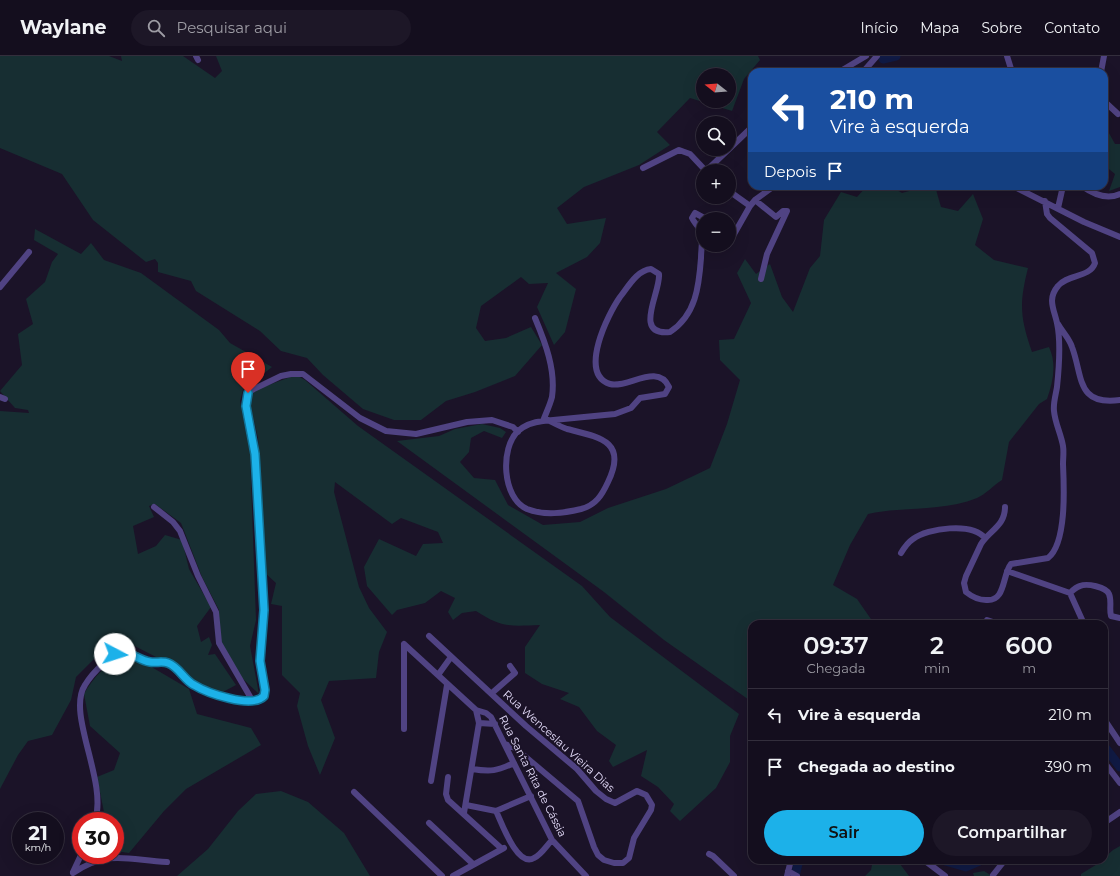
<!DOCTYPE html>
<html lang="pt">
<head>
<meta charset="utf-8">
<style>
  :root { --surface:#140e1e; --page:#1d1727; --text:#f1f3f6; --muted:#9d9ca4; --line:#332e3c; --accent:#1cb1e9 }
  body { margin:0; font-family:Montserrat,sans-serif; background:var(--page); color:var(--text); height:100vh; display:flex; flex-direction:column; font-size:15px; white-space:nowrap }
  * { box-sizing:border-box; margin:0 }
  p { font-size:13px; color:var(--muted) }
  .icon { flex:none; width:22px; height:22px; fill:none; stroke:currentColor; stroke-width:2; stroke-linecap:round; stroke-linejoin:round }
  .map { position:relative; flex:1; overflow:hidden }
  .details { position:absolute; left:748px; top:564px; width:360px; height:244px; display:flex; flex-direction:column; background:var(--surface); border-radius:12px; box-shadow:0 4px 16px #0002,0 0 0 1px var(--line) }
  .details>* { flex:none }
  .top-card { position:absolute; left:748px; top:12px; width:360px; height:122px; border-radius:12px; box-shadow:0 4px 16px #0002,0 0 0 1px var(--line); background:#1a4fa0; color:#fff; overflow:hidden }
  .needle { width:26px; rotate:287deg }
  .tools { position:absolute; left:696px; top:12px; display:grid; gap:8px }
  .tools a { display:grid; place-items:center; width:40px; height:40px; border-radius:50%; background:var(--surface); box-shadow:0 4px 16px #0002,0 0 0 1px var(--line); font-size:20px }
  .speed { position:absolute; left:12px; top:756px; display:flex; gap:8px; font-size:20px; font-weight:700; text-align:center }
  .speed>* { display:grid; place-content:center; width:52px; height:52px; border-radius:50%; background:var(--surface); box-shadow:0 4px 16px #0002,0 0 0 1px var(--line); line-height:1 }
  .speed small { font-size:10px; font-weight:400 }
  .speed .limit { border:6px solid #d22; background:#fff; color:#111 }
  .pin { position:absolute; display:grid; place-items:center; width:34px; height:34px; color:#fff; margin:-41px -17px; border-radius:50% 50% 50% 0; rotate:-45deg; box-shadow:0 0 4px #0007 }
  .pin .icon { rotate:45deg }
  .me { position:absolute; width:44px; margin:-22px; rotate:95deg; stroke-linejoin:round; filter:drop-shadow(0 0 3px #0008) }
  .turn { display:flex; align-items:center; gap:14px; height:84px; padding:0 16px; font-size:18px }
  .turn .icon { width:52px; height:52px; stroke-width:2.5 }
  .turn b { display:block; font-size:28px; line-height:34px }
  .then { display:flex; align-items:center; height:38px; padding:0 16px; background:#0003; gap:8px; font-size:15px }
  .eta { display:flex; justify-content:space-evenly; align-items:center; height:68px; text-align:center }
  .eta b { font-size:24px; font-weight:600; line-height:28px }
  .cta { display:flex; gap:8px; margin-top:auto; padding:8px 16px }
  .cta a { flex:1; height:46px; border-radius:24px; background:var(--accent); color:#111; font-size:16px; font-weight:600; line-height:46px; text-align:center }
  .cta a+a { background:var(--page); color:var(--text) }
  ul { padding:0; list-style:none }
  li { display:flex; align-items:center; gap:12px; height:52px; padding:0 16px; border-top:1px solid var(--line) }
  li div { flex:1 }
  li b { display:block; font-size:15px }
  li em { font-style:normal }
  header { display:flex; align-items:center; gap:24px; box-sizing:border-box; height:56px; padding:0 20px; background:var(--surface); border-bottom:1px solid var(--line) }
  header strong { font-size:19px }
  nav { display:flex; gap:22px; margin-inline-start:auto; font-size:14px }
  .search { width:280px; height:36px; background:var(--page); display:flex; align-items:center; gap:10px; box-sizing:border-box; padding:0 14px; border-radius:22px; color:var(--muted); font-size:15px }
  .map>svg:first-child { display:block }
</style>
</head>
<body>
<header>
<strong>Waylane</strong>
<div class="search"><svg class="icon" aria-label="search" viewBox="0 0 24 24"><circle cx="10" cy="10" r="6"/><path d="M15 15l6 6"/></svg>Pesquisar aqui</div>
<nav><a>Início</a><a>Mapa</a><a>Sobre</a><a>Contato</a></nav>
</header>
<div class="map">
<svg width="1120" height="820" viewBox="0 0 1120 820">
  <rect width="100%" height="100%" fill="#1b1328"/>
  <path fill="#172e32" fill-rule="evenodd" d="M0,0H109L122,5L121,0H183L215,22L222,15L216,0H758L760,4L744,23L732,55L690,42L657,76L670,89L639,109L584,131L557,152L567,168L606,162L600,187L587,201L556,217L576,233L565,276L554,289L537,251L548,227L529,228L521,221L481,250L476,272L485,285L506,282L531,271L542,289L515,320L475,336L446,345L421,364H394L363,353L323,319L307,302L281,295L260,275L196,235L191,225L158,216V207L155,203L146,206L93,164L62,118L0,92ZM703,19H729V45H703Z
    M1104,68L1115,88H1120V131L1109,135L1115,118L1104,109Z
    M867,130H890L902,137L927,130H935L941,151L958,155L973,138L983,163L975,189L994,204L1028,212C1019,248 1020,261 1032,296L1049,291C1057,308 1053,326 1047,343L1039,348L1009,386L1002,424C994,429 986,438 977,442C942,456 904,450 868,458L850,489L833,529L857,543L873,566L864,568H752V646L664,584L604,536L397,385L439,380L455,373L482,368L500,372L506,376L502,382L484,375L471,382L469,396L460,406L474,422L495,424L508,449L543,469L580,466L608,452L666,433L710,412L727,368L740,324L720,304L719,284L734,283L751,247L737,217L745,203L756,218L770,208L782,241L793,256L810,212L820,200L824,164L841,136L857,141Z
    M35,173L81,198L91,187L104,204L141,217L219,274L230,287L272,311L243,334L240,345L250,397L256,564L250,590L259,638L242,622L218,587L219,554L202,521L181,467L155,448L149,450L154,461L133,470L138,498L156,490L165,479L182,484L189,513L211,551L197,570L201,586L209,581L212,589L208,599L215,598L236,629L221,637L201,632L156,601L123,584L109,588L76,621L71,644L52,679L28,685L18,699L0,733V355L29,357L28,354L15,352L0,335L22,309L18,278L33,268L26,243L45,226L52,206L58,198L34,184Z
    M296,319L305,324L358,370L582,530L610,561L739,658L730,680V706L716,732L680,765L670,755L674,748L658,731L641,720L647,694L613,711L609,705L616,689L597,675L579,651L560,643L569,637L542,628L525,617V591L540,569C510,570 502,572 476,555L462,557L453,564L448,556L455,542L441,535L425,547L397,554L392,559L367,530L364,511L379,483L416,500L423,488L443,487L438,476L401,462L392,468L335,426L334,436L359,531L369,552L387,576L379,596L376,622L329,625L321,644L335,682L320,719L308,690L297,650L300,637L282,619V550L271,548L276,527L265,517L258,382L248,340L252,335Z
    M125,599L138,603L189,633L197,658L251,672L261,689L186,733L164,755L129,797L115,795V765H93L94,762L105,761L97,721L114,714L120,697L90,670L84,638C93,622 107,606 125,599Z
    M281,735L308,746L344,777L370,820H177L208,793L238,755L256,738Z
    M1120,790V820H1081V818L1104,804V802L1113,794Z
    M873,804H897L909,820H865L871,814Z
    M984,815L992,820H974L973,817Z"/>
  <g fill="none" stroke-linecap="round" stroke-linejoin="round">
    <path stroke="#101a44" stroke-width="9" d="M883,3L896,0
      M1104,690L1120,711
      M942,804L966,811L982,804
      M795,820L799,804"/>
    <path stroke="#504383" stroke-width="6" d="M196,0L198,4
      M1007,0L1012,16
      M839,16L866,0
      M863,16L877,0
      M1101,16L1104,0
      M1104,45L1118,58
      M729,93L752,71
      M643,112L679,94L690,98L706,115L729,93
      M1013,130L1084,166L1120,181
      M1082,130C1093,138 1107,144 1120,138
      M729,135L750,150
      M755,144L776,161L783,155H787L767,198L761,223
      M1058,152L1063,130
      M729,187L750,150L755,144L774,130
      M718,189L723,191L728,189
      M0,231L29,196
      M535,262C545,286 556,314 552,341C550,349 546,357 543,365
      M1058,268C1063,277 1069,282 1072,291C1083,320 1076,350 1120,344
      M0,341L5,343
      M548,364C554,367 561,371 567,373C599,381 628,385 608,426C602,439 596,449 581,453C564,457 545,460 527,453C502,442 500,392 518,375C525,369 534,366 543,365L615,358L631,352L640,342L665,338L669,331C658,306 627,333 610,328C578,318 608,258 620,241C628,231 637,214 651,213L659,218C661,236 632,280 670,276C696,259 699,230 701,202C701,194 703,185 701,177C700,171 694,167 692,162L695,157L706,163
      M154,451L173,466L180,475L198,520L216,556L219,587L252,644
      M1005,451C1005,470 990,474 981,488L966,520L964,527L966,536C971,540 979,544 986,544C1006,546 1002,519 1011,508L1048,502C1067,487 1064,430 1063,408C1063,402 1064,396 1063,390C1061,378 1055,367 1054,355C1053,347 1056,338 1057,331C1059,312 1061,285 1057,267C1054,253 1047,243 1058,230C1067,218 1090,222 1095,207L1092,197L1050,162L1047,158L1045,145
      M901,497C904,492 907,487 913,483C928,472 972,466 985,482
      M1007,515L1070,537L1084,568
      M1070,537C1073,534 1076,531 1080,530C1087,527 1106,531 1109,538C1112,545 1109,553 1111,560L1120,562
      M987,564L999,568
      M429,580L526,670L577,713L596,735L606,743L615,747L637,735L646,739L652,749L651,754L634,782L629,802L623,807H614L604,804L598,799L594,791L578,745L515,692L505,688
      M404,588L476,654L486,657L491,661L552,784L586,820
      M404,588V673
      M438,619L451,601
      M492,637L515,617L510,610
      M1104,663L1120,687
      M479,667L495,668
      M1104,706L1120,727
      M472,713C491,716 497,715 514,707
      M448,721L446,738L448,744L502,793
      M431,725L447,629
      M354,736L442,820
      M466,749L496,755L531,740
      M496,755C501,765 517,812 534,802C541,799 547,789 552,784
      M464,757L479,667L476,654
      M95,765C108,725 66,658 85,629C91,619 113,594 126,596C134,598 140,604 148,606C155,608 163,604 169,608C179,613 185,624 194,630C213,640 234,644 255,644C262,644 264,640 265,634L260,605L264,554L255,398L246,346L248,337L252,334L281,320L291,318H303L360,362L386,375L416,378L467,366L492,364L513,371L518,376
      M429,767L473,808
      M1104,767L1120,756
      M709,798L713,800L734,820
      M924,804L945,820
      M788,815L797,820
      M73,816L81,799
      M73,817C109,793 128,804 167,806
      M993,819L1005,804
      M453,820L504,792
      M787,820L791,804"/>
  </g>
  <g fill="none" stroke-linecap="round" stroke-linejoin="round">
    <defs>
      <path id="route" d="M115,598C128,592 137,604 150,606C156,607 163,605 168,607C179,611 184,624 194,629C207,637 252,653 264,640L265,634L260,605L264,554L255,398L246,350L248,337"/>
    </defs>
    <use href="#route" stroke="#127397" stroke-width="10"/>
    <use href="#route" stroke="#1cb1e9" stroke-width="7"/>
  </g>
  <g text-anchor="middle" stroke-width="4" stroke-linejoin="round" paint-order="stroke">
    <g font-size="11" fill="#e6defc" stroke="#1b1328">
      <text transform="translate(559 685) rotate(42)" y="4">Rua Wenceslau Vieira Dias</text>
      <text transform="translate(533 720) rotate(63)" y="4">Rua Santa Rita de Cássia</text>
    </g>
  </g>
</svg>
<div class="tools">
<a><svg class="needle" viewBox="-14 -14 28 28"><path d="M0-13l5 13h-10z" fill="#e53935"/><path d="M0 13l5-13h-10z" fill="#9d9ca4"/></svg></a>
<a><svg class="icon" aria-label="search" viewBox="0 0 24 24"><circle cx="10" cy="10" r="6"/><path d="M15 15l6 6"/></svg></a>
<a>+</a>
<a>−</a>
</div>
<div class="speed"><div>21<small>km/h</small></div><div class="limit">30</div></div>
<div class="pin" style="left:248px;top:337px;background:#d93025"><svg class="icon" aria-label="arrive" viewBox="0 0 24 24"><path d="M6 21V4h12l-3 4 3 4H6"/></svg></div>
<svg class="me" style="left:115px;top:598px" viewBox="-20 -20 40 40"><circle r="19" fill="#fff"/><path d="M0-13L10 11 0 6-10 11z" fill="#1cb1e9"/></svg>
<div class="top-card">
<div class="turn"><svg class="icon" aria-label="left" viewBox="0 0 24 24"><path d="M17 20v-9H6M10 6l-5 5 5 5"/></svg><div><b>210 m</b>Vire à esquerda</div></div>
<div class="then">Depois<svg class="icon" aria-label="arrive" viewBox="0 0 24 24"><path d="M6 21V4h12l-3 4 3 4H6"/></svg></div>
</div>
<section class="details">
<div class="eta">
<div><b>09:37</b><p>Chegada</p></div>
<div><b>2</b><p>min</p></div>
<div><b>600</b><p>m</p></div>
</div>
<ul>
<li><svg class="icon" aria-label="left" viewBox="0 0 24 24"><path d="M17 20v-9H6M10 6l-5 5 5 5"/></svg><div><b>Vire à esquerda</b></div><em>210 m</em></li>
<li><svg class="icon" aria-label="arrive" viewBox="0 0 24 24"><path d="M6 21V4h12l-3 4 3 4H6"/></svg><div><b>Chegada ao destino</b></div><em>390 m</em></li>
</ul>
<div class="cta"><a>Sair</a><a>Compartilhar</a></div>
</section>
</div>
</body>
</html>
